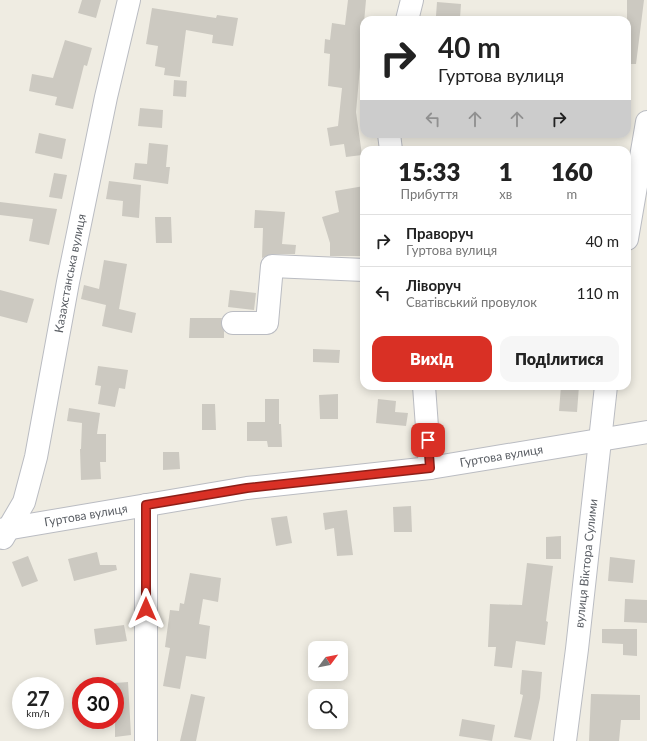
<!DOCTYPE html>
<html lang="uk">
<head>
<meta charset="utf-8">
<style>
  :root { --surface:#fff; --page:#f6f6f6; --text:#222; --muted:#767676; --line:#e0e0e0; --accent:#d93025 }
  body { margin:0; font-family:Lato,sans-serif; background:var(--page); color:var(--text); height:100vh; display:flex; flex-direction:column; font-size:15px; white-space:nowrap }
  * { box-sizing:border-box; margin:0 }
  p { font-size:13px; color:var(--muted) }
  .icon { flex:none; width:22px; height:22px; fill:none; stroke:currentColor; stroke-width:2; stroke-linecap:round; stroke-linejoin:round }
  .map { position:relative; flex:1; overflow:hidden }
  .details { position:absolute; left:360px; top:146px; width:271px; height:244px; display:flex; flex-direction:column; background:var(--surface); border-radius:12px; box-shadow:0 2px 10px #0003 }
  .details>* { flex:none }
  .top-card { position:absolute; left:360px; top:16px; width:271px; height:122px; border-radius:12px; box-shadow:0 2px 10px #0003; background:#fff; color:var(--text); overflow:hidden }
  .needle { width:26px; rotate:58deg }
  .controls { position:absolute; left:308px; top:641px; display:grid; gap:8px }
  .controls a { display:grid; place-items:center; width:40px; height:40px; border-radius:8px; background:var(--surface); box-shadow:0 2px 10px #0003; font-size:20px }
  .speed { position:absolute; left:12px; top:677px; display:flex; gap:8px; font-size:20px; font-weight:700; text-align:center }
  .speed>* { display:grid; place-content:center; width:52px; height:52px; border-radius:50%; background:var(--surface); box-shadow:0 2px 10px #0003; line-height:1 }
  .speed small { font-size:10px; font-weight:400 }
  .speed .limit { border:6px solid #d22; background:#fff; color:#111 }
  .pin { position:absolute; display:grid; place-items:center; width:34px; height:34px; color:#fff; margin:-17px; border-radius:8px; box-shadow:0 2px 6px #0006 }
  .me { position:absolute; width:44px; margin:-22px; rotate:0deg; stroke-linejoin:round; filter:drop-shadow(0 0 3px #0008) }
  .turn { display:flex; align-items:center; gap:14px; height:84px; padding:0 12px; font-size:18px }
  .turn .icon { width:52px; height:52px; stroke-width:2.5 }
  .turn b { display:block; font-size:28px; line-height:34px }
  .lanes { display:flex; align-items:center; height:38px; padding:0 12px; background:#0003; justify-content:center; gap:20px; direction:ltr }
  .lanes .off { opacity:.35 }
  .eta { display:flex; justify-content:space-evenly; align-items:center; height:68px; text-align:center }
  .eta b { font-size:24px; font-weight:800; line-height:28px }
  .action { display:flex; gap:8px; margin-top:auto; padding:8px 12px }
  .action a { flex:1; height:46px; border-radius:12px; background:var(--accent); color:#fff; font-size:16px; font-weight:800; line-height:46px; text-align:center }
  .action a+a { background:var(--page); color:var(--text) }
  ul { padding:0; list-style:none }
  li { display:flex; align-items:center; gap:12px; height:52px; padding:0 12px; border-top:1px solid var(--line) }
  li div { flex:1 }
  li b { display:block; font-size:15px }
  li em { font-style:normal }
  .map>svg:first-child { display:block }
</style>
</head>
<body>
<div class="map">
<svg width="647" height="741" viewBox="0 0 647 741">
  <rect width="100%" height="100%" fill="#efece2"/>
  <path fill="#ccc9c1" d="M82,0H101L96,18L78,13Z
    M348,0H366L356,112L362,155L346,157L344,144L330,146L327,128L338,126L342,88L328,86L330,54L324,53L325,39L330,40L332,23L345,25Z
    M627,0H644L636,64H627Z
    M437,2L461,4L460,18L436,16Z
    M152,8L216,18L217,15L238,18L233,46L212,43L213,35L186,30L180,77L164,75L165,68L155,66L158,46L146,44Z
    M65,40L92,48L87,66L84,65L73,109L55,105L57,97L29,91L32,74L53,78Z
    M174,80L187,81L186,97L173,96Z
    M140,108L163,110L162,128L138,126Z
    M39,133L66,139L62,159L35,153Z
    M149,143L168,145L166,167H170L168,184L133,179L135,163L147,164Z
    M54,173L67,175L62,199L49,197Z
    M109,181L141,185L139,218L122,216L123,201L106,199Z
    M364,186V256H330V243L322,217L339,212L335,191Z
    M0,202L57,209L49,245L29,241L33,219L0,215Z
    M255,210L285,212L282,244L296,245L295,254H272L262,258L263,228H254Z
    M155,217H171L172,243H156Z
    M104,260L127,264L119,309L136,313L132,333L102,326L106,305L81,299L84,285L99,289Z
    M0,290L34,299L27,323L0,316Z
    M230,290L256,293L254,310L228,307Z
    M190,318H222L221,323L224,331V338H189Z
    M313,349L340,350L339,363L313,362Z
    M98,366L128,370L125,389L119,388L115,407L98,404L101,386L95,385Z
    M561,386H579L577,412L559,411Z
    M338,394V419H320L319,395Z
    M265,399H279V424H281L282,447H268L267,441H247V422H265Z
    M378,399L396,401L395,412L408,413L406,426L376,423Z
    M202,404H215L216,430H202Z
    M69,408L100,413L97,434H106V462H100L101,479L81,480L80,449H81L82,423L67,421Z
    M163,452H179L180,469L163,470Z
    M411,506L412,532H394L393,507Z
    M347,510L353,555L337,556L334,528L325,530L323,513Z
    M287,516L292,543L276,546L271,518Z
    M561,536V559H546V537Z
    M97,552L100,565H116L117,570L74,581L68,559Z
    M28,556L38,581L22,587L12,562Z
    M610,557L635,560L633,583L608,581Z
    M527,563L553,566L546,621L548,622L545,645L516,641L512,668L494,666L496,647H488L490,604L522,605Z
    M190,573L221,578L218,602L203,599L199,624L210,626L206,659L186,656L180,689L163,686L170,648L165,647L170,610L179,611L180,603L184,604Z
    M625,599L647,600V623L624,622Z
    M124,625L127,641L96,645L94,629Z
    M602,629H637V656L623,655V644L602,643Z
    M522,670L542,672L540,698L531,740L514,737L523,695L520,694Z
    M128,682L131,735L115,737V683Z
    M191,694L205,697L196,741H180Z
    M591,694L640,695V720H621L619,741H589Z
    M462,719L495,725L492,741L459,736Z"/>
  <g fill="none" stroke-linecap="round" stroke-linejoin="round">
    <defs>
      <g id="minor">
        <path d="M407,20L412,0"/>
        <path d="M389,134L391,150"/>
        <path d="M627,239L647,122"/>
        <path d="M233,323H267L272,266L364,270"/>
        <path d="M424,386L430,468"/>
        <path id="s1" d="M0,530L247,488L430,468L647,432"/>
        <path id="s2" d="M3,538L24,502L36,457L68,282L106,97L129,0"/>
        <path d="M146,741V505"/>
        <path id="s3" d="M565,741L577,649L606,386"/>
      </g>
    </defs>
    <use href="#minor" stroke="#babcc2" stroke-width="24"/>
    <use href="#minor" stroke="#fff" stroke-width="22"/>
  </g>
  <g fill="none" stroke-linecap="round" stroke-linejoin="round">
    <defs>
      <path id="route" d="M146,609V505L247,488L430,468L428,440"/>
    </defs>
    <use href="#route" stroke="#8d1f18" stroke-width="10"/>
    <use href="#route" stroke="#d93025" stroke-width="7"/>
  </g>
  <g text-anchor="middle" stroke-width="3" stroke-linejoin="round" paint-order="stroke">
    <g font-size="12" fill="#5a5e64" stroke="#fff">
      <text dy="4" stroke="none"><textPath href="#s2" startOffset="275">Казахстанська вулиця</textPath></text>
      <text dy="4" stroke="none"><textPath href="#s1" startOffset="507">Гуртова вулиця</textPath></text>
      <text dy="4" stroke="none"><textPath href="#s1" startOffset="87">Гуртова вулиця</textPath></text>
      <text dy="4" stroke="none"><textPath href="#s3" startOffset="179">вулиця Віктора Сулими</textPath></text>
    </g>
  </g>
</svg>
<div class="controls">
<a><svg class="needle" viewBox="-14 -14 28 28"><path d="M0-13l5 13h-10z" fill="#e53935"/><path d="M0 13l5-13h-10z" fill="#767676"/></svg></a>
<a><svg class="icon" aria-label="search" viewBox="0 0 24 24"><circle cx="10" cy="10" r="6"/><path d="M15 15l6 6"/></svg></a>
</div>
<div class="speed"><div>27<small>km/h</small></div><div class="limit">30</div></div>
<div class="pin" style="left:428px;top:440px;background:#d93025"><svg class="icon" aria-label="arrive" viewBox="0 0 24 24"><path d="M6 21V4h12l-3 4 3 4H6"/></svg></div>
<svg class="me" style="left:146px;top:609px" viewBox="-20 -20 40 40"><path d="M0-17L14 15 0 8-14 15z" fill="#d93025" stroke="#fff" stroke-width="4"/></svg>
<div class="top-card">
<div class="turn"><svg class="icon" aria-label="right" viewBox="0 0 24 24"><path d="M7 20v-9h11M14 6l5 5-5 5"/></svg><div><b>40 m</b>Гуртова вулиця</div></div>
<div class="lanes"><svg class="icon off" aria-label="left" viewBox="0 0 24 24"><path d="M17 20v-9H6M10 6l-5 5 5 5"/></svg><svg class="icon off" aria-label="ahead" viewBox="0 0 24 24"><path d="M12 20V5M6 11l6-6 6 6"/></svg><svg class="icon off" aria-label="ahead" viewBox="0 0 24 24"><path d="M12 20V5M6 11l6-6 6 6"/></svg><svg class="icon" aria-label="right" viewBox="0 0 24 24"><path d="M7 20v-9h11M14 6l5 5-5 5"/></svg></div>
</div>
<section class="details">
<div class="eta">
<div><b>15:33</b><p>Прибуття</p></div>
<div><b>1</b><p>хв</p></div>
<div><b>160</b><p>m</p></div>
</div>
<ul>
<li><svg class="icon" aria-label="right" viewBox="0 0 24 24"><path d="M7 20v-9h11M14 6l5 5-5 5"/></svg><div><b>Праворуч</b><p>Гуртова вулиця</p></div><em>40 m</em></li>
<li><svg class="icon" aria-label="left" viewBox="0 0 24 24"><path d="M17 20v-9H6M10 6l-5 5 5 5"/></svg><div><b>Ліворуч</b><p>Сватівський провулок</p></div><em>110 m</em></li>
</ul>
<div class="action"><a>Вихід</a><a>Поділитися</a></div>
</section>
</div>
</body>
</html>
